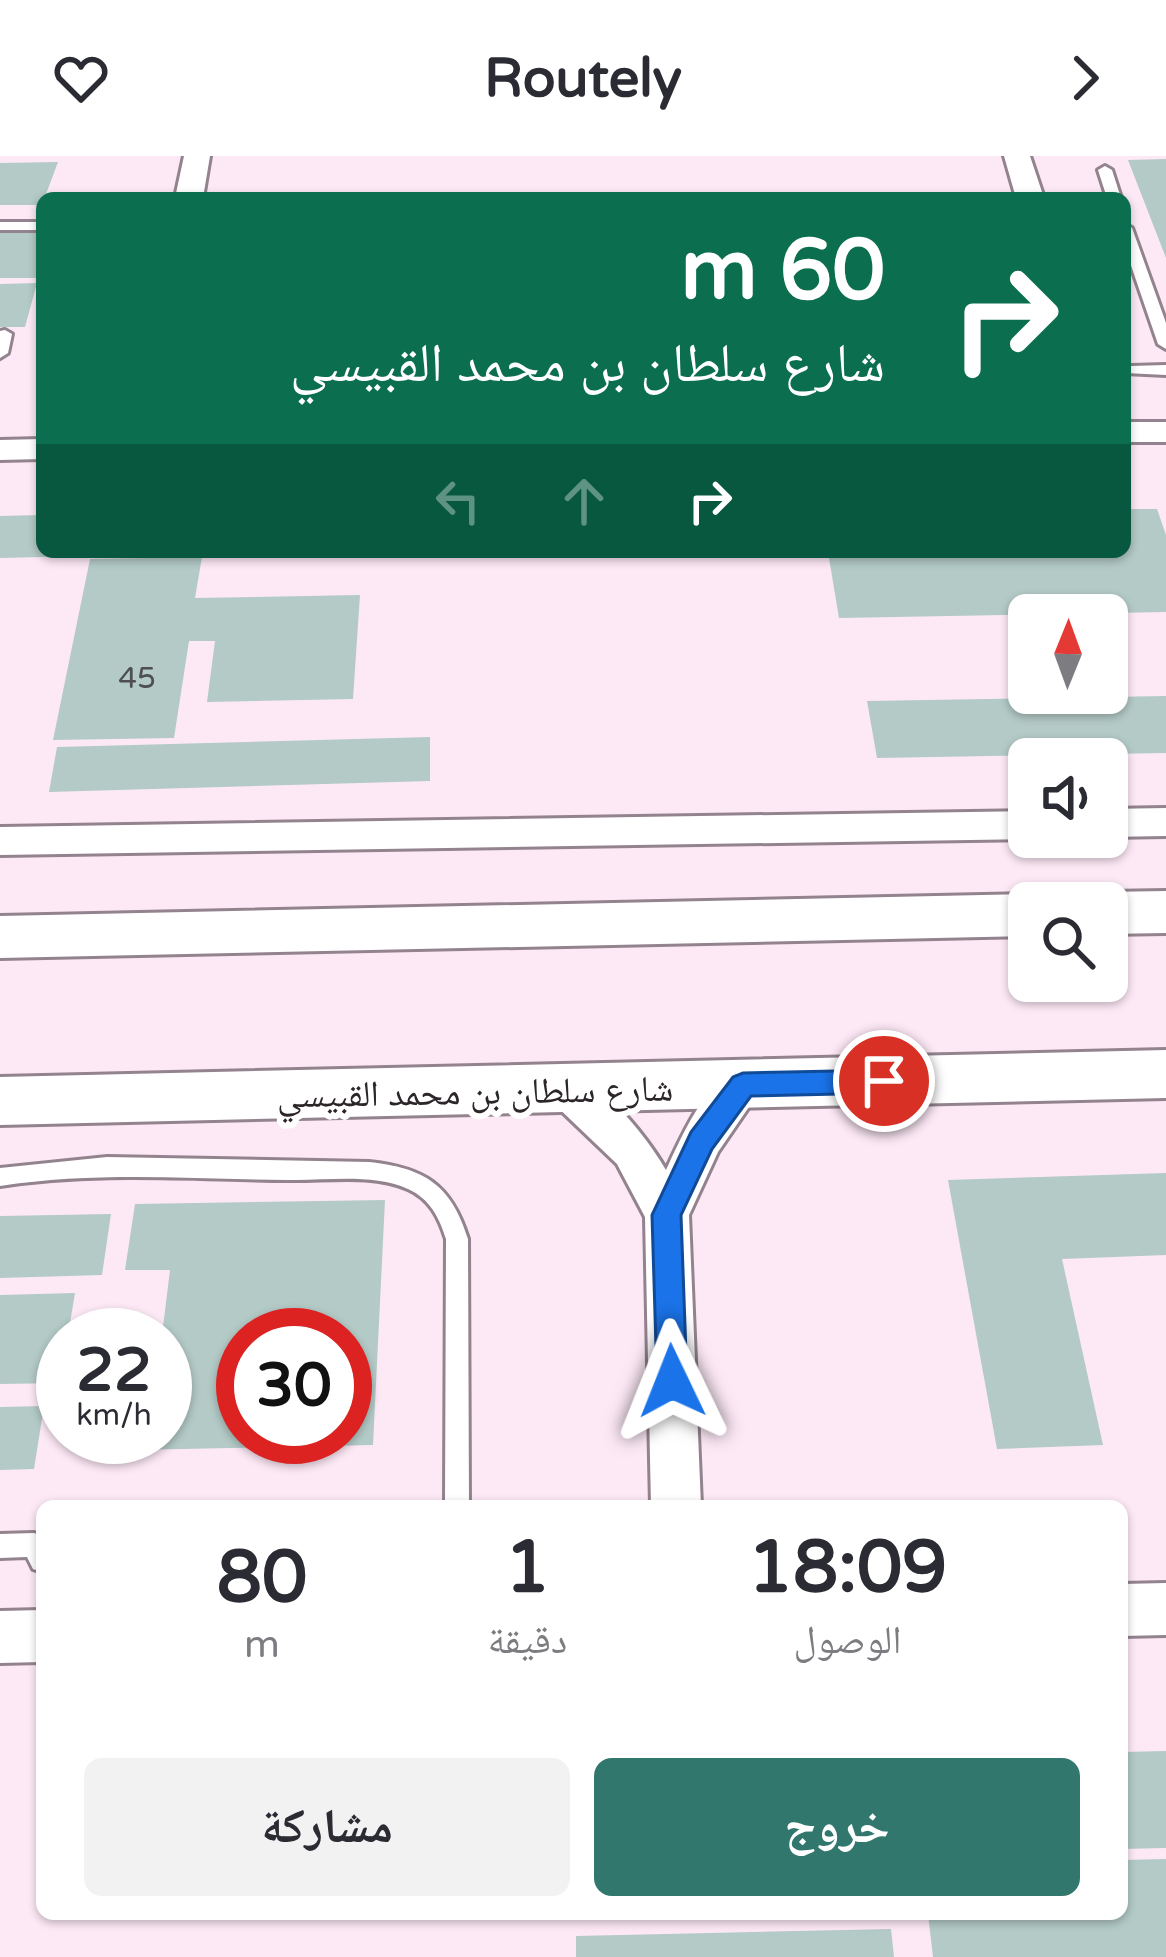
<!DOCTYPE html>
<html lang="ar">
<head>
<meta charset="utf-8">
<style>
  :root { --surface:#fff; --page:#f2f2f3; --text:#2b2b33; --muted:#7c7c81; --accent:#31776d }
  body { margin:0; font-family:"Varela Round","Noto Naskh Arabic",sans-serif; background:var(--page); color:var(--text); direction:rtl; height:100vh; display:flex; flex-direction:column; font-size:45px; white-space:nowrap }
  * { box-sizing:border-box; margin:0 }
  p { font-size:39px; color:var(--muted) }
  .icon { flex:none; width:66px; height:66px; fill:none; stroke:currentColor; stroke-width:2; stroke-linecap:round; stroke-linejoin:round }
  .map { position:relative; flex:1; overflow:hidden; direction:ltr }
  .side { position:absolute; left:36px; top:1344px; width:1092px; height:420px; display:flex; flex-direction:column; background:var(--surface); border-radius:18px; box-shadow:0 3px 9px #0004; direction:rtl }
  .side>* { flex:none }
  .guide { position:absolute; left:36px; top:36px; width:1095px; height:366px; border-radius:18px; box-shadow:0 3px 9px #0004; direction:rtl; background:#0b6e4f; color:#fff; overflow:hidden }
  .needle { width:78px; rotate:1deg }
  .fabs { position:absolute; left:1008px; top:438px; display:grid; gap:24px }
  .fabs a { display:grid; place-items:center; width:120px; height:120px; border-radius:18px; background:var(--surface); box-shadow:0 3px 9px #0004; font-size:60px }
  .speed { position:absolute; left:36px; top:1152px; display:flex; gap:24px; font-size:60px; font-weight:700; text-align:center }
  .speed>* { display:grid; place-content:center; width:156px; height:156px; border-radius:50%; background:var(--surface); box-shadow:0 3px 9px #0004; line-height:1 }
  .speed small { font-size:30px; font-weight:400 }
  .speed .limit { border:18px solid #d22; background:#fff; color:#111 }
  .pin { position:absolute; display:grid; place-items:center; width:102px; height:102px; color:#fff; margin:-51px; border:6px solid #fff; border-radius:50%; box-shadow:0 3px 12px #0007 }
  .me { position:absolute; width:132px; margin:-66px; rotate:358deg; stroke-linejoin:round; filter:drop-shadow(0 0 9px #0008) }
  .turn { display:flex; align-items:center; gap:42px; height:252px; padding:0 48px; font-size:54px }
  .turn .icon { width:156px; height:156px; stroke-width:2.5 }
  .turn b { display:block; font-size:84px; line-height:102px }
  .lanes { display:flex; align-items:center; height:114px; padding:0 48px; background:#0003; justify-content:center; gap:60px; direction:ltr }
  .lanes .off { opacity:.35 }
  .eta { display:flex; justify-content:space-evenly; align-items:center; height:204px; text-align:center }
  .eta b { font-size:72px; font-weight:700; line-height:84px }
  .button { display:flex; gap:24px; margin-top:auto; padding:24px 48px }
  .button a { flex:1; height:138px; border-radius:18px; background:var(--accent); color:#fff; font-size:48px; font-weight:700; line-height:138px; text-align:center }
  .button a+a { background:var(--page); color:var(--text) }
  header { display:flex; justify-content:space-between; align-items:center; height:156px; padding:0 48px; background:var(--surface); font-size:54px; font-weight:700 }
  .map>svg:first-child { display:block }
</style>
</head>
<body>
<header><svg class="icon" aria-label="forward" viewBox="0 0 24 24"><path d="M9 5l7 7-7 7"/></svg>Routely<svg class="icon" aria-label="heart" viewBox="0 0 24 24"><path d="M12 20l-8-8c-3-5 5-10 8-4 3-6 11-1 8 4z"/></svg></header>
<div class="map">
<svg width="1166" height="1801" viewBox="0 0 1166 1801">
  <rect width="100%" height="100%" fill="#fff8fc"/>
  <path fill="#fde9f6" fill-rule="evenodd" d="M0,0H1166V1801H0ZM42,42H1125V396H42ZM1029,459H1107V537H1029ZM1029,603H1107V681H1029ZM1029,747H1107V825H1029ZM63,1179H165V1281H63ZM243,1179H345V1281H243ZM42,1350H1122V1758H42Z"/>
  <path fill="#b3cac6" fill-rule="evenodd" d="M1166,3V102L1128,4Z
    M58,6L42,49H0V7Z
    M499,37V42H339V38Z
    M42,76L38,122H0V77Z
    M37,127L25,171H0V128Z
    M1125,353H1157L1166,379V456L839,462L828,396H1125Z
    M42,359V396H88V400L0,402V360Z
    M202,401L195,442L360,439L353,543L207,546L215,485H189L174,582L53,584L90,403Z
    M1166,540V597L877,602L867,545Z
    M430,581V625L49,636L57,591Z
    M1166,1017V1099L1062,1103L1103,1289L997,1293L948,1024Z
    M385,1044L373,1289L131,1294L132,1281H165L162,1179L170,1114H125L135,1048ZM243,1179H345V1281H243Z
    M111,1058L102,1119L0,1122V1060Z
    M75,1137L68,1179H63L61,1227L0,1228V1139Z
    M44,1250L34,1313L0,1314V1251Z
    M1166,1595V1692L1122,1693V1596Z
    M1166,1703V1801H933L928,1758H1122V1704Z
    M891,1773L894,1801H576V1780Z"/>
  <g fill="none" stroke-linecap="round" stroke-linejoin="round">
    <defs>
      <path id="lane" d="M1105,10L1112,14L1121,42H1107L1098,14Z
        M0,66H42V74H0Z
        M1125,68L1132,72L1166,167V193L1158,188L1125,92Z
        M5,174L12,178L8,197L0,202V175Z
        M1166,209V219L1125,217L1126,212L1131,210Z
        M107,1001L369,1006C424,1012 451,1028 468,1083L469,1350H445L446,1083C439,1061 430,1043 408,1033C372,1017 326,1025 288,1024C191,1023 96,1015 0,1030V1012Z
        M34,1377L42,1380V1416L33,1413L27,1401L0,1402V1378Z"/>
      <path id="street" d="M184,0H210L203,42H175Z
        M1004,0H1030L1044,42H1016Z
        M1125,266H1166V286H1125Z
        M42,283V303L0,304V284Z
        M1166,652V680L1107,681H1106L1107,653Z
        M1029,655V681H1036L1029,683L0,699V671Z
        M743,911L758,917L764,929L718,996L689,1059L701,1350H651L645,1061L617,1008L550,944L544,932L550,920C590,906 648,982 666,1014C682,980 705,924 743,911Z
        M1166,1427V1479L1122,1480V1428Z
        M42,1454V1506L0,1507V1455Z"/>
      <path id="secondary" d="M1166,735V777L1107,778V747H1085L1107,736Z
        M1029,738L1049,747H1029V780L0,802V760Z
        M1166,894V942L0,969V921Z"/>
    </defs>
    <use href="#lane" stroke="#93838e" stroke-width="6"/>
    <use href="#street" stroke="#93838e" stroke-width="6"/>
    <use href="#secondary" stroke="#93838e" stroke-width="6"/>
    <use href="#lane" fill="#fff" fill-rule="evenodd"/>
    <use href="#street" fill="#fff" fill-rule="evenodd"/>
    <use href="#secondary" fill="#fff" fill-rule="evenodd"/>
  </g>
  <path fill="#1a73e8" stroke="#114b97" stroke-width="3" d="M884,914L894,917L898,925L894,933L884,937L751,940L712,993L681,1059L687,1225L683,1235L672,1239L661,1235L657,1225L652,1059L691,976L733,921L743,917Z"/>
  <g text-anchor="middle" stroke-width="12" stroke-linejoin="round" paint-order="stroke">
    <g font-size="30" fill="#4e4f51">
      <text x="137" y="532">45</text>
    </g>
    <g font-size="36" fill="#2c262a" stroke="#fff">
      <text transform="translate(475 935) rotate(-1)" y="13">شارع سلطان بن محمد القبيسي</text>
    </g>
  </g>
</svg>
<div class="fabs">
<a><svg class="needle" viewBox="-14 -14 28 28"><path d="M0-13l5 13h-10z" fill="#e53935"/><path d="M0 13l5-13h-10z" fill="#7c7c81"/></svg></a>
<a><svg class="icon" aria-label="sound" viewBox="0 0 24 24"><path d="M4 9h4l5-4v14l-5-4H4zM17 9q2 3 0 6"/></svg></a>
<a><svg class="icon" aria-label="search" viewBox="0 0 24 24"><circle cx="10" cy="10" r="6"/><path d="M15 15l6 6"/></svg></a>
</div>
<div class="speed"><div>22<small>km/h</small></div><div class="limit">30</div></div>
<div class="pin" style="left:884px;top:925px;background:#d93025"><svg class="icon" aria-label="arrive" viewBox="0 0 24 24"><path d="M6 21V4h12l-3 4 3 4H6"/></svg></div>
<svg class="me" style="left:672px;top:1225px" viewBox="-20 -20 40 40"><path d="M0-17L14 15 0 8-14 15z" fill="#1a73e8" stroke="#fff" stroke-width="4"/></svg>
<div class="guide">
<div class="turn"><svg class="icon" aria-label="right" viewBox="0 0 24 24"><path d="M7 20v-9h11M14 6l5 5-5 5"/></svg><div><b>60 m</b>شارع سلطان بن محمد القبيسي</div></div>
<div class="lanes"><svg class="icon off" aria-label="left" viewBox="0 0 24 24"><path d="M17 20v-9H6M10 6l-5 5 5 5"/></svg><svg class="icon off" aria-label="ahead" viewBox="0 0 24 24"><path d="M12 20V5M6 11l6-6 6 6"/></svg><svg class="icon" aria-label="right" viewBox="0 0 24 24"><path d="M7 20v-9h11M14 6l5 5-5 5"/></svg></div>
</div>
<section class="side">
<div class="eta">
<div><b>18:09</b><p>الوصول</p></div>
<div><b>1</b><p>دقيقة</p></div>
<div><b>80</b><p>m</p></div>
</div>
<div class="button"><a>خروج</a><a>مشاركة</a></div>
</section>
</div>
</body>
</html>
